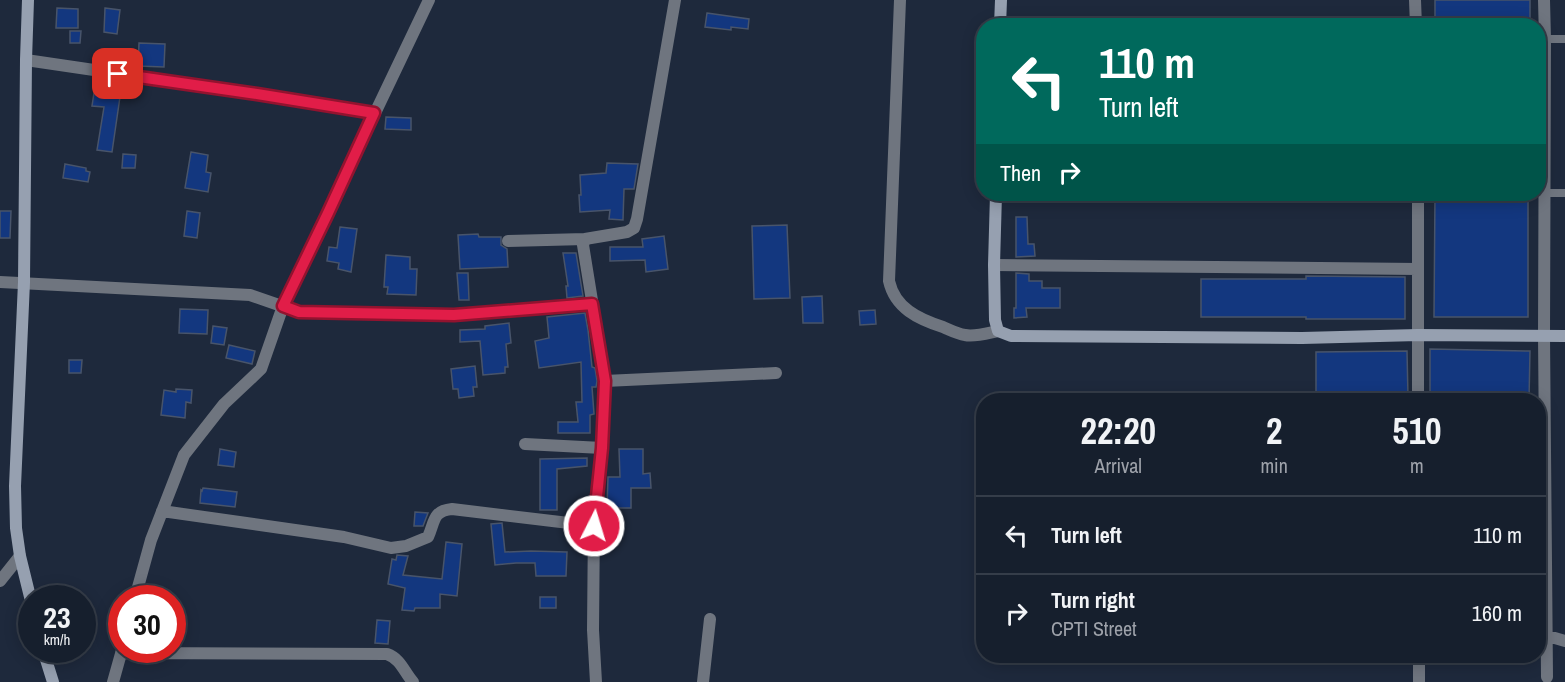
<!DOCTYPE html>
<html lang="en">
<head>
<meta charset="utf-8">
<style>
  :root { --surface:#161f2d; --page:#1f2735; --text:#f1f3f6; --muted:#9ea2aa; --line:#353d49 }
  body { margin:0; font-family:"Archivo Narrow",sans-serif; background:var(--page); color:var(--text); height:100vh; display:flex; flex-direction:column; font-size:22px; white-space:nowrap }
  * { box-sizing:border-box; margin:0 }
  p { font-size:20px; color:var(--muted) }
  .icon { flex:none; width:33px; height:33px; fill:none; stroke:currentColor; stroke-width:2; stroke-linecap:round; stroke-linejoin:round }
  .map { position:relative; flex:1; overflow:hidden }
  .drawer { position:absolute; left:976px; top:393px; width:570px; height:270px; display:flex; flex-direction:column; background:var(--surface); border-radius:24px; box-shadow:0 3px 15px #0003,0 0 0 2px var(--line) }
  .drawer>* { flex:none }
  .top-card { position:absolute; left:976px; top:18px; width:570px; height:183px; border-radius:24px; box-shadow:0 3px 15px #0003,0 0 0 2px var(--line); background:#00695c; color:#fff; overflow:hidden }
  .speed { position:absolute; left:18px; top:585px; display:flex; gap:12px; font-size:30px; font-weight:700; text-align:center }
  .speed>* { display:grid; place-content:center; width:78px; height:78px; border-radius:50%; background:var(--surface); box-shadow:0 3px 15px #0003,0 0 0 2px var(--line); line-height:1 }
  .speed small { font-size:15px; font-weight:400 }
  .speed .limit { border:9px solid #d22; background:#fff; color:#111 }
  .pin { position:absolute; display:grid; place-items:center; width:51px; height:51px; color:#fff; margin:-26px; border-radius:12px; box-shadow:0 3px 9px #0006 }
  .me { position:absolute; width:66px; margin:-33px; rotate:5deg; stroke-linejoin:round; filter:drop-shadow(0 0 4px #0008) }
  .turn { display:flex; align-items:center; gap:21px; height:126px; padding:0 24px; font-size:27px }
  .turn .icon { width:78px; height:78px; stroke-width:2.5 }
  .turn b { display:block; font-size:42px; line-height:51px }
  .then { display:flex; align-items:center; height:57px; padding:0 24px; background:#0003; gap:12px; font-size:22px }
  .eta { display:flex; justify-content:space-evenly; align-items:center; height:102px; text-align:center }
  .eta b { font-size:36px; font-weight:800; line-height:42px }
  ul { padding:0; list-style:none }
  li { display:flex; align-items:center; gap:18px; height:78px; padding:0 24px; border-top:2px solid var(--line) }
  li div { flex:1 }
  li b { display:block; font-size:22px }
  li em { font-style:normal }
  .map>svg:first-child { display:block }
</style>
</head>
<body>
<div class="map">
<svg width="1565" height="682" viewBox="0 0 1565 682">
  <rect width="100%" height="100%" fill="#1e293c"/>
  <path fill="#13377f" stroke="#48546a" stroke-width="1.5" d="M1435,0H1530V26H1435Z
    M57,8L78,9V28H56Z
    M105,8L120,10L117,34L104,32Z
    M707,13L749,19L748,29L731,27V30L705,27Z
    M70,31H81L80,43H70Z
    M139,43L165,44L164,67L138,66Z
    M106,88L121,90L112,152L97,150L104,107L92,106L94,93H105Z
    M386,117L411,118V130L385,129Z
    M191,152L208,155L206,172L211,173L208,192L185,188Z
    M123,154L136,155L135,168H122Z
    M607,163L638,164L634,189H624L623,220L609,219L610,210L580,212L579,195H581L580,175L606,173Z
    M65,164L86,168V171L90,172L88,182L63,178Z
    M1435,194H1528V317H1434Z
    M0,211H11L10,238H0Z
    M187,211L200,213L197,238L184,236Z
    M1016,217H1027L1028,244H1034L1035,256L1016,257Z
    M787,225L790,298L754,299L752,226Z
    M340,227L357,229L351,272L338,269L339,263L327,261L329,247L337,248Z
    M478,234L479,237H501V245L507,249L508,267L460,269L458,235Z
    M664,236L668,269L646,272L645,260L610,261V247H643L642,239Z
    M563,253H576L583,296L567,298L566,286H568Z
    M386,255L410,257V269H417L416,295L387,294L388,287H384Z
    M457,273H468L469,300H459Z
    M1016,273L1029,274V281H1042V288H1060V308H1026L1027,317L1014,318V308H1016Z
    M1306,276L1405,277V319H1306V317H1201V279H1306Z
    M822,296L823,323H803L802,297Z
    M180,309L208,310L207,334L179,333Z
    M875,310L876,324L860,325L859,311Z
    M585,313L588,330L592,367L595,368L597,381L596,387H592L594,414L590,415V433H558V422H578L576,402H582L581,362L539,368L535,341L549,338L547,317Z
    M509,323L511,343L506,344L508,367H505V373L483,375L480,341L460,342V330L485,329V326Z
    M213,326L227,328L224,345L211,343Z
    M229,345L255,351L252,364L226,358Z
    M1430,349L1530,351L1529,400H1485V392H1459V394L1430,392Z
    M1407,351L1408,397L1316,399V352Z
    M69,360H82L81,373H69Z
    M475,366L477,387H473L474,396L459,398L458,389H453L451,369Z
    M176,389L192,390L191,403L186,402L185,418L161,415L164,390L176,392Z
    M220,449L236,452L234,467L218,465Z
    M619,449H643V474L650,473L651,488H631V508H607L608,477H620Z
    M587,458V466L557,469V510H540V459Z
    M203,488L237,492L235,507L200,503L201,490L202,491Z
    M415,512L428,513L423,526H414Z
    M502,523L505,552L531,551L567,552L566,576H536L535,563H516L495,565L491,524Z
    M446,542L462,544L457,596L440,594V608H415L414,611L402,610L405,588L388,584L392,559L396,560L397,555L408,556L403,575L442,579Z
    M540,597H556V608H540Z
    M377,620L390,621L388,644L375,643Z"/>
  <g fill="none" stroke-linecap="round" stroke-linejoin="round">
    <path stroke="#6f757f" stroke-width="8" d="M1545,39H1565
      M1544,193H1565"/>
    <path stroke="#6f757f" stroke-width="12" d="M900,0L889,281C895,308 918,319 943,327C950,330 958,334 965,335C975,337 988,333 998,331
      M1415,0L1416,26
      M1544,0L1545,39L1544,336L1547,677
      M26,60L257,94L374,113
      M508,241L585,239
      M994,265L1418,269
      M0,282L250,295L299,312L454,315L592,304
      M605,381L776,373
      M1418,400V194
      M525,444L602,448
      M162,511L344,537L391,548L406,546L428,537C435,522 432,511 452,509L594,526
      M0,581L20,556
      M135,598L151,540L184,455L224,404L261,369L283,306L429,0
      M1548,636L1565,641
      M121,653L387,654C401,659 404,672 413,682
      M1419,656V682
      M113,682L122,650
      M596,682L593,630L594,520L602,448L605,381L583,245L585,239L627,232L634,228L637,219L675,0
      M703,682L710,619"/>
    <path stroke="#96a0b0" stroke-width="12" d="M28,0L26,60L24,282L15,486L16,528L20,556L32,605
      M1000,26L1001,0
      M996,194L994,265L995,320L998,331L1011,336L1302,338L1418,335L1565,336
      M43,650L53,682"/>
  </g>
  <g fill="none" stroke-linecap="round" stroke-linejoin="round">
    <defs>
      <path id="route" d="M118,74L257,94L374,113L328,213L283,306L299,312L454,315L592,304L605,381L602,448L594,526"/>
    </defs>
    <use href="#route" stroke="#92132f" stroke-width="15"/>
    <use href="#route" stroke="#e11d48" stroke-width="10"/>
  </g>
</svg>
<div class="speed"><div>23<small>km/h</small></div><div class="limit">30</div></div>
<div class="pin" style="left:118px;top:74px;background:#d93025"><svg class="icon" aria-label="arrive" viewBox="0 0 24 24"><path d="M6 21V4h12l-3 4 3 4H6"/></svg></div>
<svg class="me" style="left:594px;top:526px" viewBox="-20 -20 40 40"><circle r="17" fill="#e11d48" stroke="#fff" stroke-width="3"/><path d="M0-11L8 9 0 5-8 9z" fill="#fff"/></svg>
<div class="top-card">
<div class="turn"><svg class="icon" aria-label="left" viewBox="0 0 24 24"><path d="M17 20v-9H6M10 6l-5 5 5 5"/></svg><div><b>110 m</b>Turn left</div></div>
<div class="then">Then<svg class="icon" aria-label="right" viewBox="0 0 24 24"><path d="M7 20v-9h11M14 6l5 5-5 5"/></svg></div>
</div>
<section class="drawer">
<div class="eta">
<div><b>22:20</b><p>Arrival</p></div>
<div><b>2</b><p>min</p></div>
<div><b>510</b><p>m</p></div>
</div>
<ul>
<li><svg class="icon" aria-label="left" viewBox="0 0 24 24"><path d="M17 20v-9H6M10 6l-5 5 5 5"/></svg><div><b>Turn left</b></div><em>110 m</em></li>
<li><svg class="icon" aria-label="right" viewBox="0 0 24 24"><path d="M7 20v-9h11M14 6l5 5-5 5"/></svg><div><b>Turn right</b><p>CPTI Street</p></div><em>160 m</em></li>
</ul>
</section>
</div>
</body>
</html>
